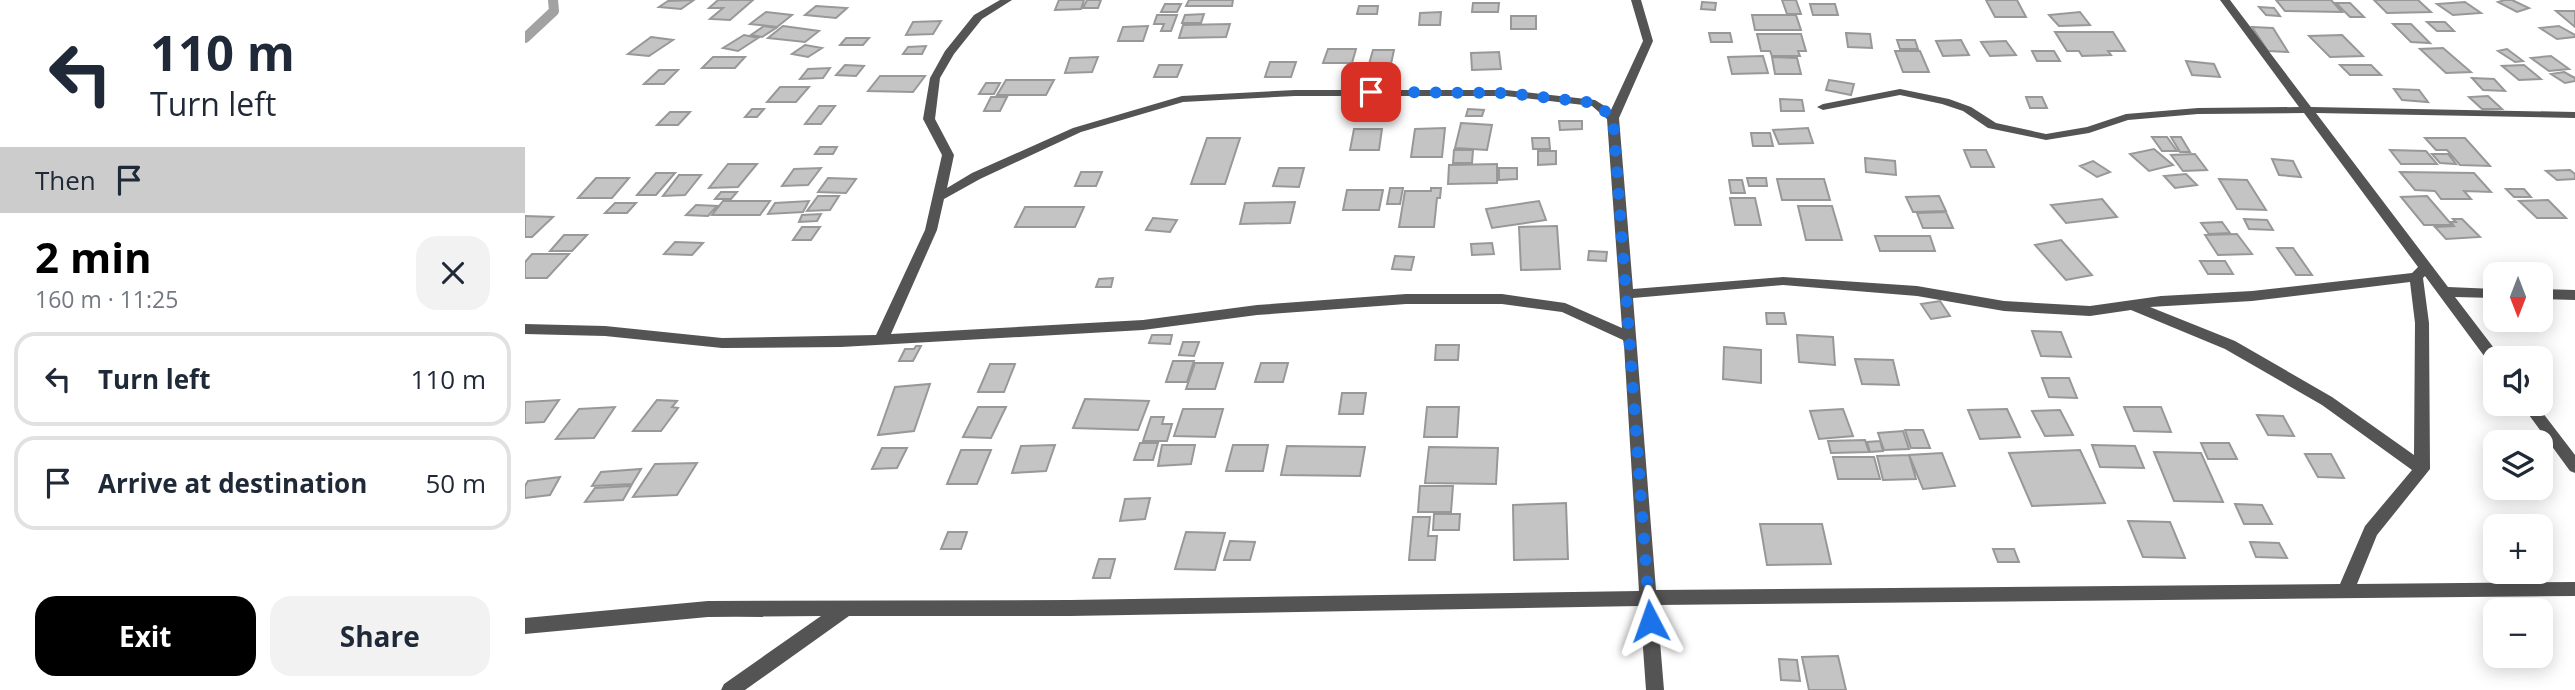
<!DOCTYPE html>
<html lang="en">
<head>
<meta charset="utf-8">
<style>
  :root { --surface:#fff; --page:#f2f2f3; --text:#1f2937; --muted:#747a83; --line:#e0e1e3; --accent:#000 }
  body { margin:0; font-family:"Open Sans",sans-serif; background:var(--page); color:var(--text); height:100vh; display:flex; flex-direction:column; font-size:26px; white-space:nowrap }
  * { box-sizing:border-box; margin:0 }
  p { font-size:23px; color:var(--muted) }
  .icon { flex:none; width:38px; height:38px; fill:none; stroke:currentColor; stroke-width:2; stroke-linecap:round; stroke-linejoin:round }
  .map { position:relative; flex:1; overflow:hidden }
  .drawer { display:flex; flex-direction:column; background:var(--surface); width:525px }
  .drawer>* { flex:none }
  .top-card { background:#fff; color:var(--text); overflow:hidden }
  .needle { width:46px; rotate:180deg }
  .buttons { position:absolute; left:1958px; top:262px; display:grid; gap:14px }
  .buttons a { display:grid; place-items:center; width:70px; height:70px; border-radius:14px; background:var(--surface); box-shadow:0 4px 18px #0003; font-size:35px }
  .pin { position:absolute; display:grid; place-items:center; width:60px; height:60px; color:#fff; margin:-30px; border-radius:14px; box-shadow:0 4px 10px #0006 }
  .me { position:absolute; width:77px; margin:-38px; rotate:356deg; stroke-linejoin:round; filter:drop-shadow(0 0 5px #0008) }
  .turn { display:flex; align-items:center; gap:24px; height:147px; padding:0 35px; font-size:32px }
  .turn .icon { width:91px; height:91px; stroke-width:2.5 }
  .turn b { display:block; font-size:49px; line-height:60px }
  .then { display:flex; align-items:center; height:66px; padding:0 35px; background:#0003; gap:14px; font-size:26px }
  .round { display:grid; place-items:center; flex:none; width:74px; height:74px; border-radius:21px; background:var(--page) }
  .summary { display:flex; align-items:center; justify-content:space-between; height:119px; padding:0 35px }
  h1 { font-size:42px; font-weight:700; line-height:52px; color:var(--accent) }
  .primary-button { display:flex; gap:14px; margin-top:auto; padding:14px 35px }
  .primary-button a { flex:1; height:80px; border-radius:21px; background:var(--accent); color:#fff; font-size:28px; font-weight:700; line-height:80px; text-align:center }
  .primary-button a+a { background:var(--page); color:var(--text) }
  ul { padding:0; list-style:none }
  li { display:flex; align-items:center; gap:21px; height:94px; margin:0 14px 10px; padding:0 21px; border:4px solid var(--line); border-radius:21px }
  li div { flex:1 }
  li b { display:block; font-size:26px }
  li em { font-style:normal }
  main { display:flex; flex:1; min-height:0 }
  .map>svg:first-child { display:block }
</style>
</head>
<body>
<main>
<section class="drawer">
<div class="top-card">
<div class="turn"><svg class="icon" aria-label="left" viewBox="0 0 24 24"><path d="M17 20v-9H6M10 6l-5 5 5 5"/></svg><div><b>110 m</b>Turn left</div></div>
<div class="then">Then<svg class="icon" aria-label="arrive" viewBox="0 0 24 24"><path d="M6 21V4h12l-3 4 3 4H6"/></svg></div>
</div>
<div class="summary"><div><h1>2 min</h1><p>160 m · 11:25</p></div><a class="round"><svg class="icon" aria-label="close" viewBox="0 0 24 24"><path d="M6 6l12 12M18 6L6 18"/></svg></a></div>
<ul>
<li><svg class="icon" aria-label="left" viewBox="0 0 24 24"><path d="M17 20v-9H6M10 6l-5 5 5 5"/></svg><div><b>Turn left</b></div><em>110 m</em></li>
<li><svg class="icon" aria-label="arrive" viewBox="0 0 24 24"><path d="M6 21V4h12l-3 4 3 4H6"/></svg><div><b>Arrive at destination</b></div><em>50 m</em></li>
</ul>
<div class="primary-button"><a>Exit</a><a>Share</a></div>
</section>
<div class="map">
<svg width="2050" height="690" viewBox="0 0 2050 690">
  <rect width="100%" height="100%" fill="#fff"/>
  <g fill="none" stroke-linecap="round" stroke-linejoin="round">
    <path stroke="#a2a2a2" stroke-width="10" d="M0,38L29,11L28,0"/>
  </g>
  <path fill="#c4c4c4" stroke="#989898" stroke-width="2" d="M169,0L156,9L134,7L143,1Z
    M193,0H228L205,20L185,19L198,8H184Z
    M534,0H559L556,9L530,10Z
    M562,0H576L573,8H558Z
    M664,0H708L707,6H661Z
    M1257,0H1271L1276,14H1262Z
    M1461,0H1492L1501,17H1470Z
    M1751,0H1806L1817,12L1760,11Z
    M1849,0H1893L1906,12L1862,13Z
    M1980,0H1987L2004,8L1992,12L1973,2Z
    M1177,2L1191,3L1190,10L1176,9Z
    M1940,2L1956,13L1928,15L1912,4Z
    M948,3H974L973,12H947Z
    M1811,3H1825L1839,17H1825Z
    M640,4H656L652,12H636Z
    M1285,4H1310L1313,15H1288Z
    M291,6L322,8L311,18L280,15Z
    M834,6H853L852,14H832Z
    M1734,7L1749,8L1755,16L1741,15Z
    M2031,11H2050V27Z
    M241,12L267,15L252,27L225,24Z
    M916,12L915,25H894L895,13Z
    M1555,12L1565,25L1534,26L1524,15Z
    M679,14L676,23H657L660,15Z
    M632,15H652L646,31H636L639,24H629Z
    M1227,15H1271L1276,30H1230Z
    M986,16H1011V29H986Z
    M416,21L408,34L381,35L388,22Z
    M1902,22H1920L1929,31H1912Z
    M705,24L701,37L654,38L658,25Z
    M1868,24H1886L1905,43L1886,42Z
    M239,26L251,28L237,37L226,35Z
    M258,26L294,31L280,42L243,38Z
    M623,26L618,41H593L598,27Z
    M2034,26L2050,35V37L2032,39L2015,28Z
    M1727,27L1748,28L1763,52L1743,51Z
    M1530,32H1588L1600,51H1583L1586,55L1557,56L1554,51H1542Z
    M1184,33H1205L1207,42H1186Z
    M1321,33L1345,34L1347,48L1323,47Z
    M1232,34H1276L1281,51H1273L1275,56H1247L1245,51H1236Z
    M219,35L233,38L213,51L198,48Z
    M1817,35L1838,56L1805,57L1784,36Z
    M126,37L148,40L124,56L103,54Z
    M321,38H344L338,45H315Z
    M1372,40H1390L1393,49H1375Z
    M1436,40L1444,55L1418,56L1411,41Z
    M1481,41L1491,55L1465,56L1456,42Z
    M280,45L297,48L283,57L267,54Z
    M401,46L397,54H378L383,47Z
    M1918,48L1946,72L1921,73L1895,49Z
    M803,49H831L827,63H798Z
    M1982,49L1998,61L1990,62L1973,51Z
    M848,50H869L866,64H844Z
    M1370,51H1395L1404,72H1378Z
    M1507,51H1529L1535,61H1512Z
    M974,52L976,69L947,70L946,53Z
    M1238,56L1243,73L1207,74L1203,57Z
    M2026,56L2044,69L2024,71L2006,58Z
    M188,57H220L210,68H177Z
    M573,57L567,72L540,73L545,58Z
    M1247,57L1272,58L1276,74H1250Z
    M1661,61L1689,64L1695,77L1667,75Z
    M745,62H771L766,77H740Z
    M320,65L339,66L331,76L311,75Z
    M634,65H657L652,77H629Z
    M1815,65H1846L1856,75H1825Z
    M1999,65L2016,79L1994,80L1977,66Z
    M305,68L298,78L275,79L283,69Z
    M134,70H153L139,84H119Z
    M2039,72L2050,78V81L2040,83L2026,74Z
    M355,76H400L388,92L343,91Z
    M1947,78L1969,79L1980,91L1958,90Z
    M481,80H529L521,95H472Z
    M1304,80L1329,84L1326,95L1301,90Z
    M461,83H475L469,94H454Z
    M255,87H284L271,102H242Z
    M1869,89L1894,90L1903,102L1877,100Z
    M1963,96L1977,109H1957L1944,97Z
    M466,97H482L475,111H459Z
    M1501,97H1517L1522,108H1505Z
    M1255,99L1277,100L1279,111H1256Z
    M294,106H310L296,124H280Z
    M227,109H239L232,117H220Z
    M943,109L959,110L957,116H941Z
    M145,112H165L153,125H132Z
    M1034,121H1057V129L1035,130Z
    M936,123L967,125L962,150L930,148Z
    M920,128L917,157H886L890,129Z
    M1283,128L1288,143L1254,144L1248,130Z
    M829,129H857L854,150H825Z
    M1226,133H1245L1248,146H1228Z
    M1627,137H1642L1652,151H1637Z
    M1646,137H1656L1665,152H1655Z
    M682,138H715L700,184H666Z
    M1007,138H1024L1025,149H1008Z
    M1900,138H1940L1965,166L1935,165L1922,150H1911Z
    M295,147H312L308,154H290Z
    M1629,149L1648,165L1624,171L1605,154Z
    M929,150H948L947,163H928Z
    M1439,150H1461L1469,167H1446Z
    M1865,150L1901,151L1912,164H1876Z
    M1013,151H1031V164L1013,165Z
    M1670,154L1682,170L1658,171L1646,155Z
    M1907,154H1923L1931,164L1915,163Z
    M1340,158L1370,161L1371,175L1341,172Z
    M1747,159L1768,161L1776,177L1754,175Z
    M1568,161L1585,172L1572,177L1555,166Z
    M203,164H232L213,187L184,188Z
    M972,164V183L923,184L924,165Z
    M296,168L283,185L257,186L269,169Z
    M754,168H779L774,187L748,186Z
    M974,168H992V179L974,180Z
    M2045,170L2050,174V179L2032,180L2021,171Z
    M556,172H577L571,186H550Z
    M1875,172L1949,173L1966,192L1939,191L1946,199H1916L1910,191L1890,190Z
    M131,173H150L131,195H112Z
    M1661,174L1672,185L1650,188L1639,176Z
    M154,175H176L160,195L138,196Z
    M71,178H104L87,198H53Z
    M303,178L331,179L321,193L293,192Z
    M1222,178H1241L1242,186H1224Z
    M1252,179H1299L1305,200H1257Z
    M1694,179L1722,180L1741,210L1712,209Z
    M1204,180H1217L1220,193H1206Z
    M865,188H878L875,204H862Z
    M906,188H916L915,198H912L909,227H874L880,191H906Z
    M1981,189H1999L2006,197H1989Z
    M822,190H858L854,210H818Z
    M196,192H212L206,199H190Z
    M293,196H314L305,210L282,211Z
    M1414,196L1421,211L1388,212L1381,197Z
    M1902,196L1927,225H1899L1876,197Z
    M1205,198H1230L1236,225H1210Z
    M1577,199L1592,217L1541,223L1526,205Z
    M2023,200L2041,218H2012L1994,201Z
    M198,201H245L235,215H187Z
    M284,201L278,212L243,214L250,203Z
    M1014,201L1021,220L967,228L961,209Z
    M770,202L765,223L715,224L720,203Z
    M90,203H111L102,213H80Z
    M171,205L192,206L183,216L161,215Z
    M1273,206H1307L1317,240H1281Z
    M500,207H559L550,227H490Z
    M1421,212L1428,228H1398L1392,213Z
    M296,214L292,221L274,222L277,215Z
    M0,216L28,217L7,237H0Z
    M628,218L652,220L645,232L621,230Z
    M1719,219L1742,220L1748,230L1724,229Z
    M1928,219H1937L1955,237L1921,239L1910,227L1929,226L1926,222H1931Z
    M1697,222L1705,233L1684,234L1676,223Z
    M1032,226L1035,269L996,270L994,227Z
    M277,227H295L286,240H268Z
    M1712,234L1727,254L1693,255L1680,235Z
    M39,235H62L47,251H25Z
    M1350,236H1405L1410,251H1355Z
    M1536,240L1567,275L1541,280L1510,245Z
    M150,242L178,243L167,255L139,254Z
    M967,243L969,254L947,255L946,244Z
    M1752,248H1768L1787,275H1771Z
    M1064,251L1082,252L1081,261L1063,260Z
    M7,254H44L22,278H0V262Z
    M870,256L889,257L886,270L867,269Z
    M1675,261H1700L1708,274H1683Z
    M588,278L586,287H571L574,279Z
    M1415,301L1425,316L1406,319L1396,304Z
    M1241,313H1259L1261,324H1242Z
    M1507,331L1536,332L1546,357L1516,356Z
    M627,335H647L645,344L624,343Z
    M1272,335L1308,337L1310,365L1274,362Z
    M658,342H674L669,356L654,355Z
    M911,345H934L933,360H910Z
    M391,346H396L388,361H374L380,349H389Z
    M1199,347L1236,350V383L1198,379Z
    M1330,359L1368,360L1374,385L1337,384Z
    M648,361H669L662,382H641Z
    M670,363H698L690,389H661Z
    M736,363H763L758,382H730Z
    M465,364H490L479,392H453Z
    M1517,378H1544L1552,398L1524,397Z
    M405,384L389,431L353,435L370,387Z
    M817,393H841L838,414H814Z
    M560,399L624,401L613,430L548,428Z
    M34,400L19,422L0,423V402Z
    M132,400L152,401L147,407L153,408L136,431H108Z
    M90,407L69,438L31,439L54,409Z
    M453,407H481L466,438L438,437Z
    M902,407H934L932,437H899Z
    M1599,407H1636L1646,432L1609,431Z
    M658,409H698L690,437L649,436Z
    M1318,409L1328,436L1294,439L1285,411Z
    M1482,409L1495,437L1455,439L1443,410Z
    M1535,410L1548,435L1520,436L1507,411Z
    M1732,415L1758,416L1769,436L1743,435Z
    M626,417H639L637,424H647L642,441H618Z
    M1380,430H1398L1405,448H1386Z
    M1378,431L1384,449L1359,450L1353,433Z
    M1340,440L1344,452L1306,453L1303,441Z
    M1355,441L1358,451L1345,452L1342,442Z
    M615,443H633L628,460H609Z
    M1676,443H1704L1712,459H1683Z
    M530,445L521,471L487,473L496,446Z
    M637,445H670L666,464L633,466Z
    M708,445H743L738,471H701Z
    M1567,445L1610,446L1619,468L1575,467Z
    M762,446L840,447L835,476L756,475Z
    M904,447L973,448L971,484L900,483Z
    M357,448H382L372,468L347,469Z
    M436,450H466L452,484H422Z
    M1555,450L1580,503L1507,506L1484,453Z
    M1629,452L1676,453L1698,502L1649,501Z
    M1417,453L1430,486L1398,489L1384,455Z
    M1780,454H1806L1819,478L1793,477Z
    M1384,455L1391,479L1358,480L1352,456Z
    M1308,457H1349L1355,479H1313Z
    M172,463L152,495L108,497L130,464Z
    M116,469L107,484L67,486L76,472Z
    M35,477L25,495L0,498V486L3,481Z
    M106,486L98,500L60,502L70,488Z
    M895,486H928L926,512H893Z
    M625,498L620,519L595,521L600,499Z
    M1041,503L1043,559L989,560L988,505Z
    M1710,504L1737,505L1747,524H1719Z
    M909,514H935L934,530H908Z
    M888,517H905L903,536H912L910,560H884Z
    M1603,521L1645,522L1660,558L1618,557Z
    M1235,524H1297L1306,564L1242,565Z
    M423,532H442L436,549H416Z
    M661,532L700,533L690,570L650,569Z
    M705,541L730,542L725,560H699Z
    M1725,542L1754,543L1762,558L1731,557Z
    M1468,549H1489L1494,562H1473Z
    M574,559H590L585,578H568Z
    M1313,656L1321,690H1284L1277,657Z
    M1254,659L1272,660L1275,681L1256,680Z"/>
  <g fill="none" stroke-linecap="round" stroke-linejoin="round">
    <path fill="#545454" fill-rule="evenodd" d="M475,0H487L457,19L429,54L415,78L410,119L429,155L422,188L447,173L548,128L657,96L770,90H981L1070,100L1086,110L1118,41L1106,0H1116L1128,41L1094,118L1108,289L1258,277L1392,286L1479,301L1565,306L1636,296L1727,291L1887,273L1893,267L1779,113L1673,114L1603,120L1564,133L1521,140L1463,128L1438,111L1417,104L1375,95L1298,110L1292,107L1298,104L1375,89L1424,99L1446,107L1471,123L1521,134L1562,127L1601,114L1673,108L1774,107L1695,0H1705L1786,107L2050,112V118L1791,113L1923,287L1970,289V298L1930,297L1975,356L1976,359H1970V365L1965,364L1900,276L1898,278L1904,323L1905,469L1852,535L1832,584L2050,582V596L1132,605L1139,690H1121L1115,606L545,616H324L220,690H196L199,684L296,616L183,617L0,634V618L183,601L545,600L1114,591L1099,345L1098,340L1037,312L977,304H881L732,315L618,330L316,347L197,348L80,336L0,334V324L80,326L197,338L351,335L400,230L417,155L398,119L405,78L420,51L449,15ZM770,96H981L1067,106L1082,119L1097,328L1040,303L977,294H881L732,305L618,320L366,334L412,230L419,199L455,179L556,132L658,102ZM1885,282L1890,323L1889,455L1807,397L1710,341L1625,307L1727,301ZM1258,285L1392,296L1479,311L1565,316L1606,310L1700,349L1797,405L1887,470L1840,526L1815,584L1131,590L1108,298Z
      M2016,289L2050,290V300L2016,299Z
      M1996,404H2011L2050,455V473L2045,471Z"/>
  </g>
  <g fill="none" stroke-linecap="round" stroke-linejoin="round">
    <path stroke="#1a73e8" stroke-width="12" stroke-dasharray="0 21.6" d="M846,92L981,93L1070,103L1088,118L1125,621"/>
  </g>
</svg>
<div class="buttons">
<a><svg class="needle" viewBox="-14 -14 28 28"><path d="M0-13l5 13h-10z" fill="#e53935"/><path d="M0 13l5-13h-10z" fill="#747a83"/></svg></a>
<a><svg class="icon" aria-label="sound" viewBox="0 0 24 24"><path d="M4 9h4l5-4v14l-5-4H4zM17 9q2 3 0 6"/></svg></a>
<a><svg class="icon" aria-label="layers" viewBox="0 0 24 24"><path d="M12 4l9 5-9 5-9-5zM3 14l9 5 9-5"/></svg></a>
<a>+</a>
<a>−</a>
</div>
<div class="pin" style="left:846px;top:92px;background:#d93025"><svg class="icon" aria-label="arrive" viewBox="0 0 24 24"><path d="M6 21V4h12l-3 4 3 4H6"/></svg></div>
<svg class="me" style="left:1125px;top:621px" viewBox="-20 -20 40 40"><path d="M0-17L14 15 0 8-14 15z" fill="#1a73e8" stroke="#fff" stroke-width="4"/></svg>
</div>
</main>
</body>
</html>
